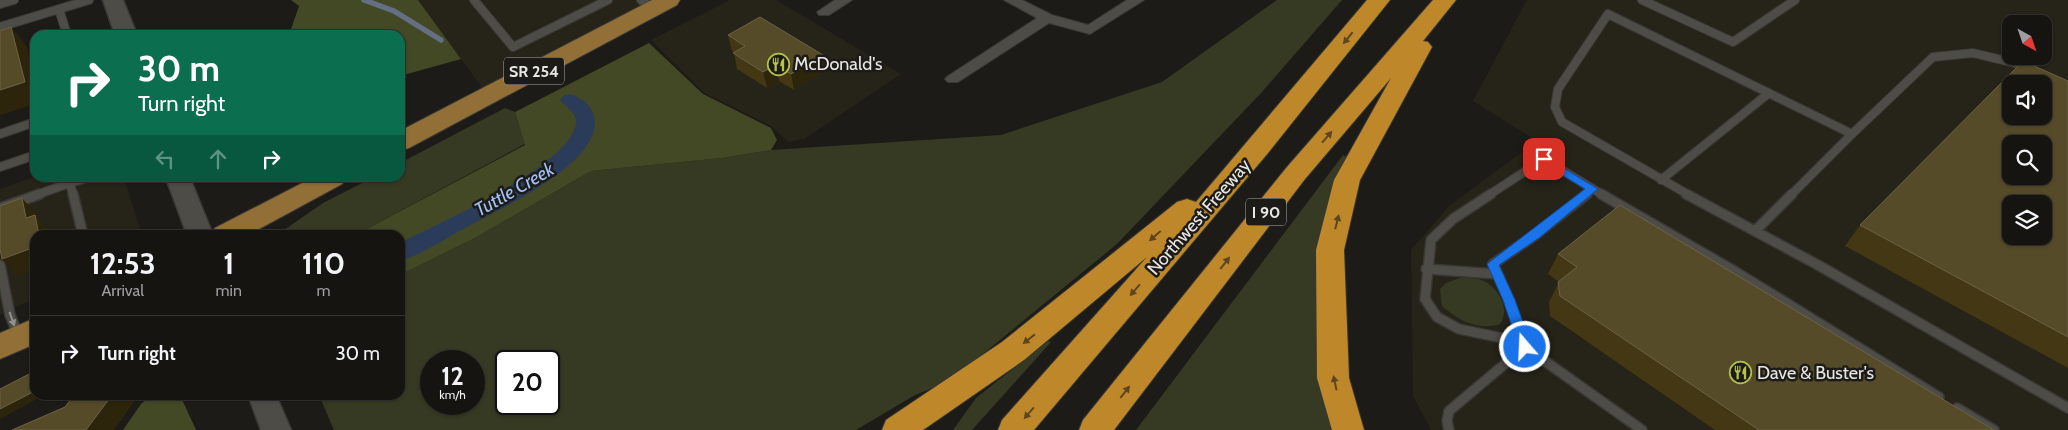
<!DOCTYPE html>
<html lang="en">
<head>
<meta charset="utf-8">
<style>
  :root { --surface:#161411; --page:#23211f; --text:#f1f3f6; --muted:#9e9e9f; --line:#353331 }
  body { margin:0; font-family:Cabin,sans-serif; background:var(--page); color:var(--text); height:100vh; display:flex; flex-direction:column; font-size:19px; white-space:nowrap }
  * { box-sizing:border-box; margin:0 }
  p { font-size:16px; color:var(--muted) }
  .icon { flex:none; width:28px; height:28px; fill:none; stroke:currentColor; stroke-width:2; stroke-linecap:round; stroke-linejoin:round }
  .map { position:relative; flex:1; overflow:hidden }
  .side { position:absolute; left:30px; top:230px; width:375px; height:170px; display:flex; flex-direction:column; background:var(--surface); border-radius:15px; box-shadow:0 1px 4px #0004,0 0 0 1px var(--line) }
  .side>* { flex:none }
  .guide { position:absolute; left:30px; top:30px; width:375px; height:152px; border-radius:15px; box-shadow:0 1px 4px #0004,0 0 0 1px var(--line); background:#0b6e4f; color:#fff; overflow:hidden }
  .needle { width:32px; rotate:140deg }
  .buttons { position:absolute; left:2002px; top:15px; display:grid; gap:10px }
  .buttons a { display:grid; place-items:center; width:50px; height:50px; border-radius:10px; background:var(--surface); box-shadow:0 1px 4px #0004,0 0 0 1px var(--line); font-size:25px }
  .speed { position:absolute; left:420px; top:350px; display:flex; gap:10px; font-size:25px; font-weight:700; text-align:center }
  .speed>* { display:grid; place-content:center; width:65px; height:65px; border-radius:50%; background:var(--surface); box-shadow:0 1px 4px #0004,0 0 0 1px var(--line); line-height:1 }
  .speed small { font-size:12px; font-weight:400 }
  .speed .limit { border:2px solid #111; border-radius:8px; background:#fff; color:#111 }
  .pin { position:absolute; display:grid; place-items:center; width:42px; height:42px; color:#fff; margin:-21px; border-radius:10px; box-shadow:0 2px 8px #0006 }
  .me { position:absolute; width:55px; margin:-28px; rotate:341deg; stroke-linejoin:round; filter:drop-shadow(0 0 4px #0008) }
  .turn { display:flex; align-items:center; gap:18px; height:105px; padding:0 25px; font-size:22px }
  .turn .icon { width:65px; height:65px; stroke-width:2.5 }
  .turn b { display:block; font-size:35px; line-height:42px }
  .lanes { display:flex; align-items:center; height:48px; padding:0 25px; background:#0003; justify-content:center; gap:25px; direction:ltr }
  .lanes .off { opacity:.35 }
  .eta { display:flex; justify-content:space-evenly; align-items:center; height:85px; text-align:center }
  .eta b { font-size:30px; font-weight:700; line-height:35px }
  ul { padding:0; list-style:none }
  li { display:flex; align-items:center; gap:15px; height:75px; padding:0 25px; border-top:1px solid var(--line) }
  li div { flex:1 }
  li b { display:block; font-size:19px }
  li em { font-style:normal }
  .map>svg:first-child { display:block }
</style>
</head>
<body>
<div class="map">
<svg width="2068" height="430" viewBox="0 0 2068 430">
  <rect width="100%" height="100%" fill="#1d1b17"/>
  <path fill="#262319" fill-rule="evenodd" d="M418,0H669L488,96Z
    M730,0H776L901,74L804,139L788,142L771,126L704,93L651,40Z
    M1527,0H2068V430H1431L1413,396L1411,250L1449,206L1537,141L1473,101ZM2011,24H2044V56H2011ZM2011,84H2044V116H2011ZM2011,144H2044V176H2011ZM2011,204H2044V236H2011Z
    M35,177L124,178L142,235H35V298L0,315V189Z"/>
  <path fill="#363a23" fill-rule="evenodd" d="M1277,0H1342L1261,93L1117,244L950,381L915,395L856,430H334L319,395H400V275L475,238L591,171L722,158L771,150L1001,135L1162,82ZM431,361H474V404H431ZM506,361H549V404H506Z
    M505,108L515,112L525,144L355,235H277L323,203L372,178H400V163Z
    M1343,155L1351,159L1324,228L1337,430H1136Z
    M1460,278C1468,278 1477,278 1484,281C1498,288 1511,309 1500,324C1477,331 1458,320 1442,306L1440,289L1446,283Z
    M1042,340L1051,342L972,430H953L976,398L1024,360Z"/>
  <path fill="#424924" d="M291,0H418L461,59L400,76V35H289L299,6Z
    M649,43L703,94L771,128L777,140L771,150L722,158L591,171L475,238L400,275V235H355L525,145L515,112Z
    M152,395H180L196,430H123L141,404Z"/>
  <g fill="none" stroke-linecap="round" stroke-linejoin="round">
    <path stroke="#646f83" stroke-width="5.5" d="M364,0L394,11L441,40"/>
    <path fill="#2b3c5a" fill-rule="evenodd" d="M570,94C581,97 591,105 594,116C606,162 496,211 465,228C444,239 423,254 400,261V243C435,225 577,163 576,121C575,110 566,108 560,100L563,96Z"/>
    <defs>
      <path id="service-far1" d="M474,0L513,47L608,0
        M641,0L653,8
        M1642,0L1733,42L1795,0
        M0,4L14,0
        M59,9L67,35
        M0,27L89,0
        M0,134L35,122
        M0,167L35,155
        M1661,180L1769,93
        M36,195L70,183
        M73,195L70,183L87,178
        M1489,195L1544,159L1593,189
        M1585,195L1593,189L1603,195
        M1689,195L1562,122L1555,107L1558,89L1608,14L1852,134L1933,57L1973,53L2031,67
        M1791,195L1852,134"/>
      <path id="service" d="M73,194L83,235
        M1587,194L1535,235L1493,264L1509,300L1525,347L1642,430
        M1601,194L1736,272L1939,397
        M1686,194L1818,265L2068,408
        M0,208L40,194
        M1755,231L1792,194
        M0,265L10,315L19,337
        M1426,269L1497,274
        M1957,408L1994,430
        M1449,430L1447,421L1449,411L1525,347L1507,339L1459,329L1437,317L1425,299L1431,240L1453,219L1491,194"/>
      <path id="minor" d="M835,0H852L829,15H819L817,12Z
        M1004,0H1022L1052,15L1088,25L1127,0H1144L1090,34L1049,23L958,82H948L945,79L948,76L1037,18Z"/>
      <path id="secondary" d="M103,0H123L137,35H115Z
        M166,178H190L213,235H187Z
        M248,395H276L291,430H261Z"/>
      <path id="primary" d="M652,0H680L677,5L409,148L400,151V131Z
        M312,178H346L342,184L248,235H211L215,228Z
        M35,318V344L0,359V333Z"/>
      <path id="motorway" d="M1367,0H1390L1268,153L1034,430H998L1002,420L1147,257L1024,360L923,430H882L886,420L1002,342L1177,202L1187,199L1196,202Z
        M1433,0H1456L1423,41L1428,42L1432,47L1360,180L1344,250L1349,378L1364,430H1332L1317,378L1316,250L1334,180L1391,78L1305,179L1114,430H1079L1083,420L1287,167Z"/>
    </defs>
    <use href="#service-far1" stroke="#383835" stroke-width="10"/>
    <use href="#service" stroke="#383835" stroke-width="12"/>
    <use href="#minor" stroke="#383835" stroke-width="2"/>
    <use href="#secondary" stroke="#383835" stroke-width="3"/>
    <use href="#primary" stroke="#383835" stroke-width="2"/>
    <use href="#motorway" stroke="#383835" stroke-width="2"/>
    <use href="#service-far1" stroke="#4e4c47" stroke-width="8"/>
    <use href="#service" stroke="#4e4c47" stroke-width="9"/>
    <use href="#minor" fill="#4e4c47" fill-rule="evenodd"/>
    <use href="#secondary" fill="#4e4c47" fill-rule="evenodd"/>
    <use href="#primary" fill="#916f36" fill-rule="evenodd"/>
    <use href="#motorway" fill="#bd872a" fill-rule="evenodd"/>
  </g>
  <path fill="#433813" d="M728,35L825,71L794,90L779,81L767,88L737,69L734,52L732,51Z
    M2068,81V368L1845,246L1860,225Z
    M1558,254L1994,430H1715L1550,316L1549,302L1559,282L1548,274Z"/>
  <path fill="#2d250b" d="M11,27L27,47L35,80V104L0,115V90Z
    M823,55L825,71L794,90L791,74Z
    M776,65L779,81L767,88L763,72Z
    M22,198L37,215L38,218L49,232L50,235H39L26,218Z
    M35,247V269L17,276L2,259Z
    M35,391V395H44L0,419V409Z
    M112,395H139L114,430H86Z"/>
  <path fill="#554b29" stroke="#6c6346" fill-rule="evenodd" d="M760,17L823,55L791,74L776,65L763,72L733,53L745,46L728,35Z
    M11,27L25,82L0,90V31Z
    M2023,61L2068,81V337L1860,225ZM2011,84H2044V116H2011ZM2011,144H2044V176H2011ZM2011,204H2044V236H2011Z
    M22,198L26,218L35,215L39,235H35V247L2,259L0,249V206Z
    M1620,205L1994,430H1759L1560,296L1558,282L1577,267L1558,254Z
    M35,371V391L0,409V389Z
    M74,395H112L86,430H12L65,407Z"/>
  <defs><path id="oneway-solid" d="M-6-.8H1V-3.2L6.5 0L1 3.2V.8H-6Z" transform="scale(1.25)"/></defs>
  <g fill="#5d461f">
    <use href="#oneway-solid" transform="translate(1348 38) rotate(129)"/>
    <use href="#oneway-solid" transform="translate(1327 137) rotate(-49)"/>
    <use href="#oneway-solid" transform="translate(1337 222) rotate(-76)"/>
    <use href="#oneway-solid" transform="translate(1155 236) rotate(139)"/>
    <use href="#oneway-solid" transform="translate(1225 263) rotate(-52)"/>
    <use href="#oneway-solid" transform="translate(1135 290) rotate(131)"/>
    <use href="#oneway-solid" transform="translate(1029 339) rotate(142)"/>
    <use href="#oneway-solid" transform="translate(1335 383) rotate(-102)"/>
    <use href="#oneway-solid" transform="translate(1125 392) rotate(-52)"/>
    <use href="#oneway-solid" transform="translate(1029 413) rotate(131)"/>
  </g>
  <use fill="#93928e" href="#oneway-solid" transform="translate(12 319) rotate(70)"/>
  <path fill="#1a73e8" stroke="#114b97" d="M1544,156L1598,189L1539,238L1499,265L1515,300L1532,347L1525,352L1519,347L1503,300L1487,264L1585,189L1541,162L1539,159Z"/>
  <defs>
    <symbol id="restaurant-ring" viewBox="-11 -11 22 22"><circle r="9.5" fill="#1d1b17" stroke="#b3c24b" stroke-width="1.5"/><path d="M-5-6h1v4h1v-4h1v4h1v-4h1v5L-1.5 .5V6h-2V.5L-5-1ZM5-6V6H3V1.5H1.5Q1.5-4 5-6Z" fill="#b3c24b"/></symbol>
  </defs>
  <g fill-rule="evenodd">
    <use href="#restaurant-ring" x="766" y="52" width="25" height="25"/>
    <use href="#restaurant-ring" x="1728" y="360" width="25" height="25"/>
  </g>
  <g text-anchor="middle" stroke-width="5" stroke-linejoin="round" paint-order="stroke">
    <g fill="#1d1b17" stroke="#abaaa6" stroke-width="1">
      <rect x="504" y="57.5" width="60" height="27" rx="4"/>
      <rect x="1246" y="198.5" width="40" height="27" rx="4"/>
    </g>
    <g font-size="16" font-weight="bold" fill="#e8e7e4">
      <text x="534" y="77">SR 254</text>
      <text x="1266" y="218">I 90</text>
    </g>
    <g font-size="18" fill="#e8e7e4" stroke="#1d1b17" text-anchor="start">
      <text x="794" y="70">McDonald's</text>
      <text x="1757" y="379">Dave &amp; Buster's</text>
    </g>
    <g font-size="18" fill="#e8e7e4" stroke="#1d1b17">
      <text transform="translate(1199 217) rotate(-49)" y="6">Northwest Freeway</text>
    </g>
    <g font-size="19" font-style="italic" fill="#a0c0f8" stroke="#1d1b17">
      <text transform="translate(514 189) rotate(-30)" y="7">Tuttle Creek</text>
    </g>
  </g>
</svg>
<div class="buttons">
<a><svg class="needle" viewBox="-14 -14 28 28"><path d="M0-13l5 13h-10z" fill="#e53935"/><path d="M0 13l5-13h-10z" fill="#9e9e9f"/></svg></a>
<a><svg class="icon" aria-label="sound" viewBox="0 0 24 24"><path d="M4 9h4l5-4v14l-5-4H4zM17 9q2 3 0 6"/></svg></a>
<a><svg class="icon" aria-label="search" viewBox="0 0 24 24"><circle cx="10" cy="10" r="6"/><path d="M15 15l6 6"/></svg></a>
<a><svg class="icon" aria-label="layers" viewBox="0 0 24 24"><path d="M12 4l9 5-9 5-9-5zM3 14l9 5 9-5"/></svg></a>
</div>
<div class="speed"><div>12<small>km/h</small></div><div class="limit">20</div></div>
<div class="pin" style="left:1544px;top:159px;background:#d93025"><svg class="icon" aria-label="arrive" viewBox="0 0 24 24"><path d="M6 21V4h12l-3 4 3 4H6"/></svg></div>
<svg class="me" style="left:1525px;top:347px" viewBox="-20 -20 40 40"><circle r="17" fill="#1a73e8" stroke="#fff" stroke-width="3"/><path d="M0-11L8 9 0 5-8 9z" fill="#fff"/></svg>
<div class="guide">
<div class="turn"><svg class="icon" aria-label="right" viewBox="0 0 24 24"><path d="M7 20v-9h11M14 6l5 5-5 5"/></svg><div><b>30 m</b>Turn right</div></div>
<div class="lanes"><svg class="icon off" aria-label="left" viewBox="0 0 24 24"><path d="M17 20v-9H6M10 6l-5 5 5 5"/></svg><svg class="icon off" aria-label="ahead" viewBox="0 0 24 24"><path d="M12 20V5M6 11l6-6 6 6"/></svg><svg class="icon" aria-label="right" viewBox="0 0 24 24"><path d="M7 20v-9h11M14 6l5 5-5 5"/></svg></div>
</div>
<section class="side">
<div class="eta">
<div><b>12:53</b><p>Arrival</p></div>
<div><b>1</b><p>min</p></div>
<div><b>110</b><p>m</p></div>
</div>
<ul>
<li><svg class="icon" aria-label="right" viewBox="0 0 24 24"><path d="M7 20v-9h11M14 6l5 5-5 5"/></svg><div><b>Turn right</b></div><em>30 m</em></li>
</ul>
</section>
</div>
</body>
</html>
